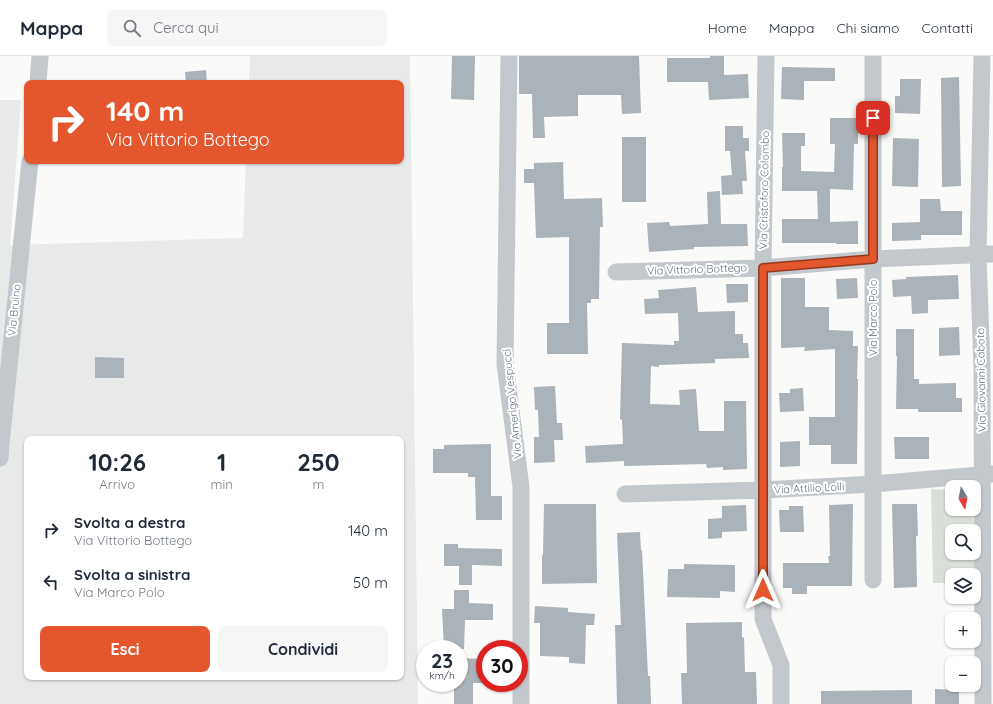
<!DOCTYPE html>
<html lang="it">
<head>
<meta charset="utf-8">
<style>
  :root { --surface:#fff; --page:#f6f6f7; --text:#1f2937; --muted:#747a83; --line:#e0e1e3; --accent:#e4572e }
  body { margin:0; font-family:Quicksand,sans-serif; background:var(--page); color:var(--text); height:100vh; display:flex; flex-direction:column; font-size:15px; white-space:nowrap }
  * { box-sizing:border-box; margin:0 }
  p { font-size:13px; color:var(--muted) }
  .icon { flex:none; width:22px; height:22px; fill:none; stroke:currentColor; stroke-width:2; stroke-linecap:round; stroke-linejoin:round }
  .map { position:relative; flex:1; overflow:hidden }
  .panel { position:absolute; left:24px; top:380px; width:380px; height:244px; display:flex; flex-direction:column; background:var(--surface); border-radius:8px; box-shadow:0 1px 3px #0004 }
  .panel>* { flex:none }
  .banner { position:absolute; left:24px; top:24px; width:380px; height:84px; border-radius:8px; box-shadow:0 1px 3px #0004; background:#e4572e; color:#fff; overflow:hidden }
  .needle { width:26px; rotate:170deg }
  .tools { position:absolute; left:945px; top:424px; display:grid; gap:8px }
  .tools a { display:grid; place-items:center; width:36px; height:36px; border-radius:8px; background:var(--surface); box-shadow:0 1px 3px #0004; font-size:20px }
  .speed { position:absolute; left:416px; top:584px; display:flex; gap:8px; font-size:20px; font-weight:700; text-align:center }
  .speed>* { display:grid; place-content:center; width:52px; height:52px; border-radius:50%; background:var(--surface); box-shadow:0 1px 3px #0004; line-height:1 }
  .speed small { font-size:10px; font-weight:400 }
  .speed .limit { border:6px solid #d22; background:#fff; color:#111 }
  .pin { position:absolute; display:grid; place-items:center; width:34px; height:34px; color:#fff; margin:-17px; border-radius:8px; box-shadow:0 2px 6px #0006 }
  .me { position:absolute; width:44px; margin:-22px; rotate:0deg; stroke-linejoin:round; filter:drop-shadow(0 0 3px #0008) }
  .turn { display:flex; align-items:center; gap:14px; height:84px; padding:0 16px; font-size:18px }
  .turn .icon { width:52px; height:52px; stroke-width:2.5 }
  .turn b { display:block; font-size:28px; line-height:34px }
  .eta { display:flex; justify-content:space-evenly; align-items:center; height:68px; text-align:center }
  .eta b { font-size:24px; font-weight:700; line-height:28px }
  .cta { display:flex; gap:8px; margin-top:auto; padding:8px 16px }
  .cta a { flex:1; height:46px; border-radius:8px; background:var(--accent); color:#fff; font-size:16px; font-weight:700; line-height:46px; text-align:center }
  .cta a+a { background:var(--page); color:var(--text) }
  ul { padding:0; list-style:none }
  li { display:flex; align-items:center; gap:12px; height:52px; padding:0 16px }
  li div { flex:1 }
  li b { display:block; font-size:15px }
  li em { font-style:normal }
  header { display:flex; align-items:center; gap:24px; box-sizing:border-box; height:56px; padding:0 20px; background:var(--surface); border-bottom:1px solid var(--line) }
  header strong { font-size:19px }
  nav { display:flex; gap:22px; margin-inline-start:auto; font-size:14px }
  .search { width:280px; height:36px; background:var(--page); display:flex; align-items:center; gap:10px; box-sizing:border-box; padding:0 14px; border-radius:8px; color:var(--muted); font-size:15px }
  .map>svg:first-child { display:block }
</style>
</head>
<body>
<header>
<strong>Mappa</strong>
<div class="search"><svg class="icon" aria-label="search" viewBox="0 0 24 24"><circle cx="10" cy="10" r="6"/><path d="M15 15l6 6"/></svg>Cerca qui</div>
<nav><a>Home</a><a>Mappa</a><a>Chi siamo</a><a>Contatti</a></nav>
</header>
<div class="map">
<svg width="993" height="648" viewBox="0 0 993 648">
  <rect width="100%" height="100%" fill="#fafaf8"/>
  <path fill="#e8e9e9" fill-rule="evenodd" d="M250,0H410L418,648H0V44H21L10,189L243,182L246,105H401V27H249ZM27,383H401V621H27Z"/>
  <path fill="#dadfd7" d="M931,433L952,434V453H973L974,475H952V497H974V527V519H952V527H933Z"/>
  <path fill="#aab3b9" d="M452,0H475L474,44L451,43Z
    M519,0H639L641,57L622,58L621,39H578V60L544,61L545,82H533L532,38H519Z
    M710,0H724V19L748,18L749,42L709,44L708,26H667V2H710Z
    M782,11L835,12V25H804V44L781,43Z
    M206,14L207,27H186L185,16Z
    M959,21L961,130L942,131L941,22Z
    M900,23H921L920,58L895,57V40H900Z
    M830,62H858V88H854L853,134L830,133V166L858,165V188H836V187H782V163H818L817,135H782V111H783L782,77H805V90H801V115L834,116L835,88H830Z
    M725,70H743V82H749V95H745L747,125H742L743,138L722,139L721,120L732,119L730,95H725Z
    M622,81H646V146H622Z
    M893,82L919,83L918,131L892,130Z
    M563,106L564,143L602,142L603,171H600L599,243H591V247H587L588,298H547V267H569V181L536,182L534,127H524V113H534V107Z
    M720,135L721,168H747L748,190L694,191V193L649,196L647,167L669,166L670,170L708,168L707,136Z
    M920,143H940L941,155H962V179H921V184L892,185V167L920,166Z
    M958,219L959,243L928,244V257L912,258L911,240L893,241L892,224L906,223V221Z
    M781,222H805V251H829V274L853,275V290H858L857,323H858L857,408H831V389H809V361H835V293L804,295L805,291L781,292Z
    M857,222L858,242L837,243L836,223Z
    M726,228H748V246L727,247Z
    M696,231L698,256L735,255V278H743V287H748L749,302L715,303V307L659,309V311L651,310L650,348L680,349L679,334L696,333L699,375H724V345H746L747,413L723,414V411L707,412L706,408L624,410V405L586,407L585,390L623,388L622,364L620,363L622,287L674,289V285H679L678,257L645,258L644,243L659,242L658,234Z
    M959,271L960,299L939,300V272Z
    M896,273H914V323H919V328L956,327V342H962V356H918V353H896L897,300H896Z
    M95,301L124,302V322H95Z
    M555,330L557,367H562L563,384H554L555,406L534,407V381H539L538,354H535L534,331Z
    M803,332L804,355L780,356L779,337H790V333Z
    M894,381H929V403H895Z
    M800,385V410L780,411V386Z
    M491,388V440H502V464H476L475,421H468V417H433V393H444V389Z
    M544,448H596L597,527L542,528V499H543Z
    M853,448L852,530H807V538H792V532H783V507H829L828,500H830L829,449Z
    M892,448H917L918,480H916L917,531L894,532Z
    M746,449L747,475L722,476V482L708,483V463L722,462V450Z
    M789,450H803L804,476H780L779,454H789Z
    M640,476L641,494H642L648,620H650L651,648H617L615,569H621L617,477Z
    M444,488H458V492L502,493V510L472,509V529H459V510H444Z
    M684,508L735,509V536L720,535V542L667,541L668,513H684Z
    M454,534H469V547L493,548V564H465L464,593H444L442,553H454Z
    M535,550L568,552V556L595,558L594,569H586L585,608L569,607V601L540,600V567H534Z
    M742,566V581L744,582L745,616H756L757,648H682L681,617H687L686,567Z
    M459,602L485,603V627H473V648H454V627H459Z
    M935,633L959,634V648H935Z
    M912,634V648H821V635Z"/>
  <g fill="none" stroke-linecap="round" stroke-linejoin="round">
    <path stroke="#c3c8cc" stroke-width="17" d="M509,0L505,308L521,431V648
      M766,0L763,212V563L781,609V648
      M982,0L978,199L982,312L983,648
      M38,27L40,0
      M616,216L763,212L873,203L993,198
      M0,402L1,388L30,105
      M625,438L763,434L873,428L992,418
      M873,524V0"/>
  </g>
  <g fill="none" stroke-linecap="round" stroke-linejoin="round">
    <defs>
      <path id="route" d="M763,534V212L873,203V62"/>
    </defs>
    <use href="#route" stroke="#94391e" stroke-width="10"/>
    <use href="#route" stroke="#e4572e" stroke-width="7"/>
  </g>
  <g text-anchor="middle" stroke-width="4" stroke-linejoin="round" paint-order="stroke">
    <g font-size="11" fill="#657683" stroke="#fff">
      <text transform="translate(764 134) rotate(-89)" y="4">Via Cristoforo Colombo</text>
      <text transform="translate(697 213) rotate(-2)" y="4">Via Vittorio Bottego</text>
      <text transform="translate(14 254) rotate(-84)" y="4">Via Bruino</text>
      <text transform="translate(873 262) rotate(-90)" y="4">Via Marco Polo</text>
      <text transform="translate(981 324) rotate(-91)" y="4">Via Giovanni Caboto</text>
      <text transform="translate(512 348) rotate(-96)" y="4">Via Amerigo Vespucci</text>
      <text transform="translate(809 432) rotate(-3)" y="4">Via Attilio Lolli</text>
    </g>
  </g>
</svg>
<div class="tools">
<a><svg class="needle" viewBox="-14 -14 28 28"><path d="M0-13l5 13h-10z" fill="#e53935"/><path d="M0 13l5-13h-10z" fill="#747a83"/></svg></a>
<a><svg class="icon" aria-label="search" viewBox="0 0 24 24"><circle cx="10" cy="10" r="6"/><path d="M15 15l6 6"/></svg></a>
<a><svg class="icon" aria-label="layers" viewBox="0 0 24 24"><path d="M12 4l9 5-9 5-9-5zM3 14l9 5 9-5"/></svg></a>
<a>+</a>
<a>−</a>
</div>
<div class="speed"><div>23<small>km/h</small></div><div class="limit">30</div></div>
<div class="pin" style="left:873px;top:62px;background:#d93025"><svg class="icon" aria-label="arrive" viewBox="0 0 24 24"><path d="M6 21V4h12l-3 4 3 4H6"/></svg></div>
<svg class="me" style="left:763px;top:534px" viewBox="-20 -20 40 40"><path d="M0-17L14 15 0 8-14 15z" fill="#e4572e" stroke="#fff" stroke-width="4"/></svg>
<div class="banner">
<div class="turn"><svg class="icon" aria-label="right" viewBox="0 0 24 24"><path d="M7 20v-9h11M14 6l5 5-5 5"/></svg><div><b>140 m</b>Via Vittorio Bottego</div></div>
</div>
<section class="panel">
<div class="eta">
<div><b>10:26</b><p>Arrivo</p></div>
<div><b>1</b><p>min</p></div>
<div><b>250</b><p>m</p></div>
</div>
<ul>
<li><svg class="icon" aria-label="right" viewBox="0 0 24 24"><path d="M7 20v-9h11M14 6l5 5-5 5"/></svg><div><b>Svolta a destra</b><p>Via Vittorio Bottego</p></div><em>140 m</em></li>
<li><svg class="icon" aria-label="left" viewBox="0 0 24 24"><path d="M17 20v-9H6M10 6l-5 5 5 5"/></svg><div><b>Svolta a sinistra</b><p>Via Marco Polo</p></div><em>50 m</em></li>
</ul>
<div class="cta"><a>Esci</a><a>Condividi</a></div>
</section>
</div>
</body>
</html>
